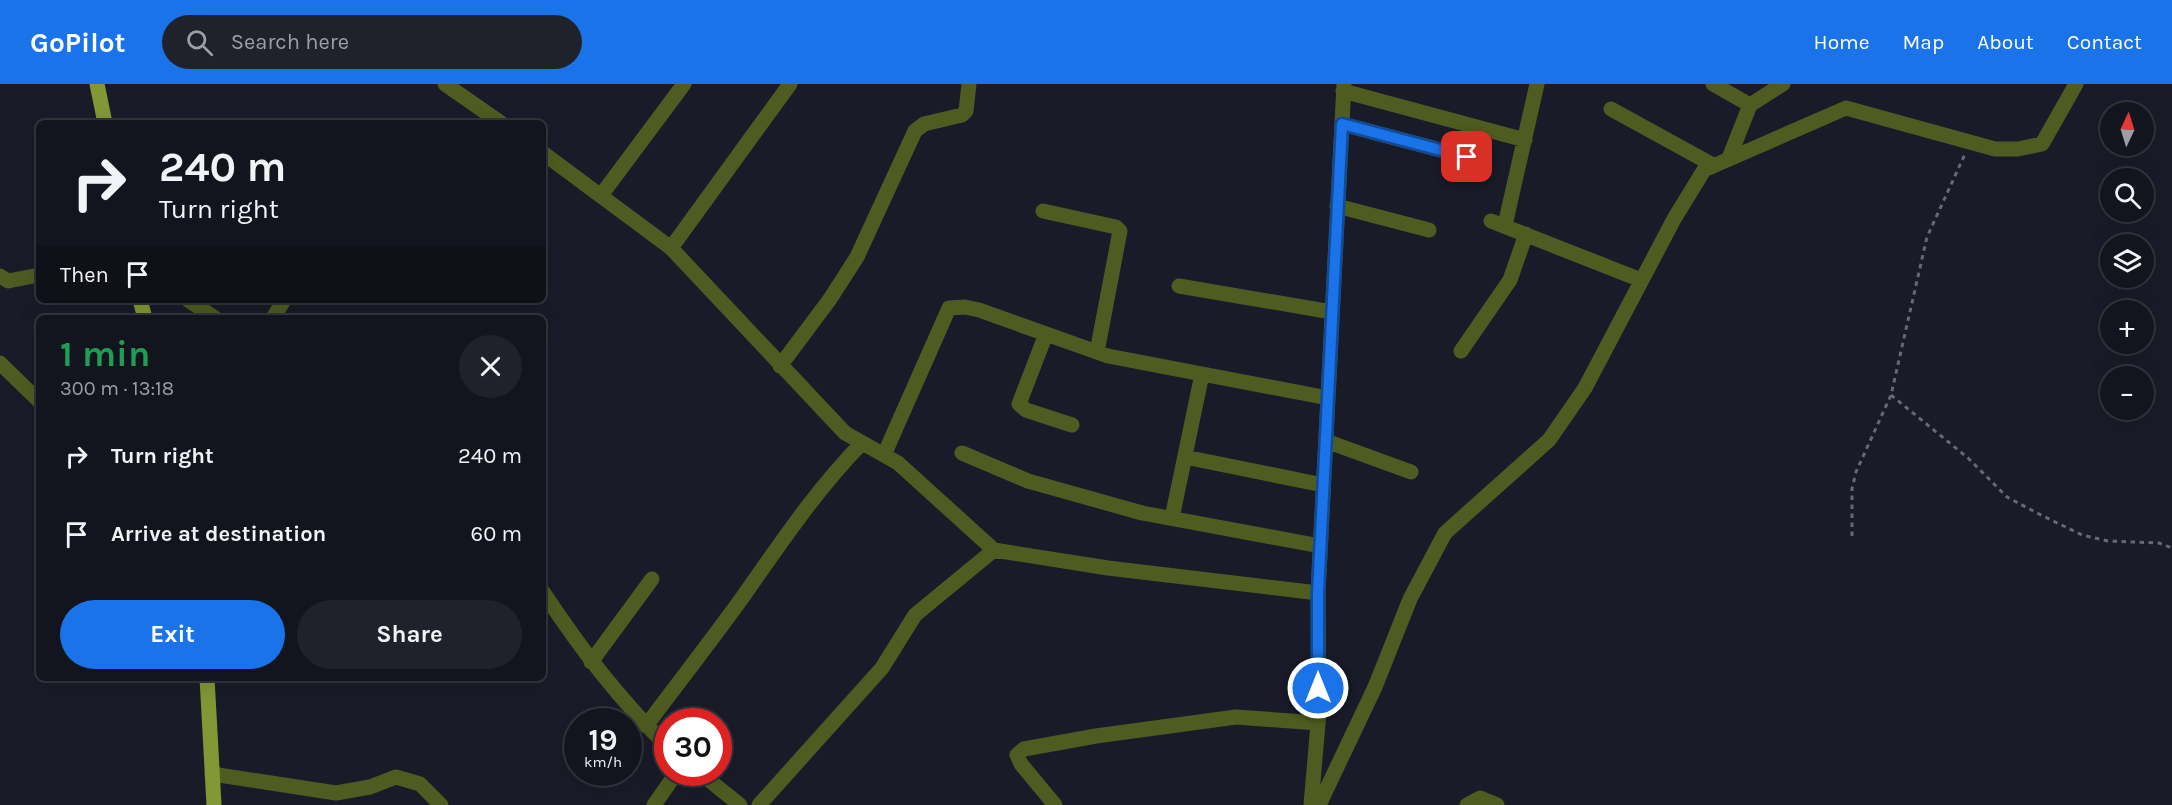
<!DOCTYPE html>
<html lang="en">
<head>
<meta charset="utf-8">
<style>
  :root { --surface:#13151e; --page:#20222b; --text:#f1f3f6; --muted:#9d9fa4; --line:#32343c; --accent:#1a73e8 }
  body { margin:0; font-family:Karla,sans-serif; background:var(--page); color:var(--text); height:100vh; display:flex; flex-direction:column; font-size:22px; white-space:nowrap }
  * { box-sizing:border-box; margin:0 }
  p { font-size:20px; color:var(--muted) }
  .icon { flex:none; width:33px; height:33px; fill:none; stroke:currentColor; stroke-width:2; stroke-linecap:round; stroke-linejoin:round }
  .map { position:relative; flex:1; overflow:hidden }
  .side { position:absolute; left:36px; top:231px; width:510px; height:366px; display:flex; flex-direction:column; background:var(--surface); border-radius:9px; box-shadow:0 6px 24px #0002,0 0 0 2px var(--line) }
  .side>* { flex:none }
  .hud { position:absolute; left:36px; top:36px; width:510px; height:183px; border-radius:9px; box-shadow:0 6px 24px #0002,0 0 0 2px var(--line); background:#13151e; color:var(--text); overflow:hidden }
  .needle { width:39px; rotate:4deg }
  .tools { position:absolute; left:2100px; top:18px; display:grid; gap:12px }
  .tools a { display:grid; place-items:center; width:54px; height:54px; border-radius:50%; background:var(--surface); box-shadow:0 6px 24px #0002,0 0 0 2px var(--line); font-size:30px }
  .speed { position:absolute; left:564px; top:624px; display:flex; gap:12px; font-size:30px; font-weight:700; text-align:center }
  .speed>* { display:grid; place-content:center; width:78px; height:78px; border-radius:50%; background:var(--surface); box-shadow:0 6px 24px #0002,0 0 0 2px var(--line); line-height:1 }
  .speed small { font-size:15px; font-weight:400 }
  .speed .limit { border:9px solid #d22; background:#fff; color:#111 }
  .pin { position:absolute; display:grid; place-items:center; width:51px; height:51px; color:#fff; margin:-26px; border-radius:12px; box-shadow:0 3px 9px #0006 }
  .me { position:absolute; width:66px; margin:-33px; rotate:0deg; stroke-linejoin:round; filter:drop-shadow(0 0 4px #0008) }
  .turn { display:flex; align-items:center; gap:21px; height:126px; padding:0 24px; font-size:27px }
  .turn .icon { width:78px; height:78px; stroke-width:2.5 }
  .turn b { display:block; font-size:42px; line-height:51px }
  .then { display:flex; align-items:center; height:57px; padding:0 24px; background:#0003; gap:12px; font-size:22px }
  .round { display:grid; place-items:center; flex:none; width:63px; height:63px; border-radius:32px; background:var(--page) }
  .summary { display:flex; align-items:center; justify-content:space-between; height:102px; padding:0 24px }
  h1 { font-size:36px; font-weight:700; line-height:45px; color:#1e9e55 }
  .primary-button { display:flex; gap:12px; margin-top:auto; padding:12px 24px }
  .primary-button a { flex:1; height:69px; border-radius:36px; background:var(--accent); color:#fff; font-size:24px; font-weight:700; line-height:69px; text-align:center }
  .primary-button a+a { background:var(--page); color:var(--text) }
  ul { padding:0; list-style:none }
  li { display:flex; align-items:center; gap:18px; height:78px; padding:0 24px }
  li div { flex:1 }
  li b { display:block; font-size:22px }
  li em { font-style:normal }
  header { display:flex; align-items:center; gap:36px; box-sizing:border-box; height:84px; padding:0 30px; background:var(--accent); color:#fff }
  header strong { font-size:28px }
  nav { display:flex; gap:33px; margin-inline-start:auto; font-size:21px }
  .search { width:420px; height:54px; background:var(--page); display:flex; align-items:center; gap:15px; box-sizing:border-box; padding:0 21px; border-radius:33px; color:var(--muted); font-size:22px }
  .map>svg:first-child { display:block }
</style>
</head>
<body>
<header>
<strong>GoPilot</strong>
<div class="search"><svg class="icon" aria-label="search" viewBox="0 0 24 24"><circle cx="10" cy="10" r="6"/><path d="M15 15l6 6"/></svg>Search here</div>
<nav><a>Home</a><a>Map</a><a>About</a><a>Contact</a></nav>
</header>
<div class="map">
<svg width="2172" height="721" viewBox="0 0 2172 721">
  <rect width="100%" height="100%" fill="#191c28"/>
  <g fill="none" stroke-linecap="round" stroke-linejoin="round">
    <path stroke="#666973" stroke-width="3" stroke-dasharray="4.5 4.5" stroke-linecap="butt" d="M1891,311L1968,374L2007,413L2037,429L2082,451L2108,457L2159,459L2172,464
      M1852,452V405L1856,388L1891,311L1927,153L1965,70"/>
    <path stroke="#4e5c21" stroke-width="15" d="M445,0L501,39
      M1713,0L1750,21
      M1343,7L1525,56
      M1611,25L1713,81
      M1342,40L1467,73
      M543,69L671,164L845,349L898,379L994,466L1108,484L1318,509
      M1729,74L1750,21L1783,0
      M602,110L684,0
      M1337,122L1429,146
      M1043,127L1116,143L1120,147L1097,268
      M1491,137L1641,196
      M1505,141L1537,0
      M671,164L790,0
      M0,192L8,197L39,191
      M1179,202L1332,228
      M188,216L215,234
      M273,234L284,216
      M1046,250L1019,320L1026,326L1072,341
      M1461,267L1510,196L1526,150
      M0,279L39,317
      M780,282L830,215L857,173L915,47L924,40L962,31L966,27L969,0
      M1326,357L1411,388
      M962,369L1028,397L1142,429L1320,462
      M884,371L949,224L965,223L979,226L1108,272L1328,314
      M1185,373L1323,401
      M1172,434L1202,290
      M543,508C581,565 618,614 668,663
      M591,578L652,495
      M646,642C678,599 711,557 742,514C780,460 816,406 862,359
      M699,688L740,721
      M212,690L336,709L370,703L396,693L420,700L441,721
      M654,721L677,688
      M759,721L882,584L915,531L994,466
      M1055,721L1021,680L1017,671L1024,665L1096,652L1236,633L1318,639
      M1311,721L1319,628L1318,509L1344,0
      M1319,721L1375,603L1410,515L1445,449L1549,356L1585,304L1674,135L1704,86L1846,24L1995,65H2018L2042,60L2076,0
      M1467,721L1480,714L1497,721"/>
    <path stroke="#829835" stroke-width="15" d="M97,0L105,39
      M140,216L145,234
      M207,594L214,721"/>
  </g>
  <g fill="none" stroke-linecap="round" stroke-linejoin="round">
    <defs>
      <path id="route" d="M1318,604V509L1342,40L1467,73"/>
    </defs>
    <use href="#route" stroke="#114b97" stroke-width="15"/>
    <use href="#route" stroke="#1a73e8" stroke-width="10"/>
  </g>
</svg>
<div class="tools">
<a><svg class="needle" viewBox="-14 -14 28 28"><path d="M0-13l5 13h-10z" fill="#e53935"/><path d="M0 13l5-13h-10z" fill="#9d9fa4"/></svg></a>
<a><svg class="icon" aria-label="search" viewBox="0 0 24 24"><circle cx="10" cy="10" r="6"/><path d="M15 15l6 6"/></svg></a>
<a><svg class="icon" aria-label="layers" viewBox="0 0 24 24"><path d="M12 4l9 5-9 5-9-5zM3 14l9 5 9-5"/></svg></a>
<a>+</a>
<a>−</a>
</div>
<div class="speed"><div>19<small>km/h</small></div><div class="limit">30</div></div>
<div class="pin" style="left:1467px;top:73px;background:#d93025"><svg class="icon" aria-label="arrive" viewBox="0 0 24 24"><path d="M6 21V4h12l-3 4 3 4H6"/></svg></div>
<svg class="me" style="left:1318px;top:604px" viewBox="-20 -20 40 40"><circle r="17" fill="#1a73e8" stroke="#fff" stroke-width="3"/><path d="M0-11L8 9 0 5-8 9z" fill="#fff"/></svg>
<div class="hud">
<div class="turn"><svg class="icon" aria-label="right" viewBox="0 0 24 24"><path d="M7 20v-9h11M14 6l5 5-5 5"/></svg><div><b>240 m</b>Turn right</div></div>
<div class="then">Then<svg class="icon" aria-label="arrive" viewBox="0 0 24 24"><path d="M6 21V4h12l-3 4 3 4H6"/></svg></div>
</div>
<section class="side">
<div class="summary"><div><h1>1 min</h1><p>300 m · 13:18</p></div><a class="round"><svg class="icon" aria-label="close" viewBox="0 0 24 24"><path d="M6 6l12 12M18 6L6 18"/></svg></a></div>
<ul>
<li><svg class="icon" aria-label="right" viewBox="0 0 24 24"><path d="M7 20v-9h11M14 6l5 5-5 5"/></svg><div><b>Turn right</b></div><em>240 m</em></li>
<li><svg class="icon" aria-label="arrive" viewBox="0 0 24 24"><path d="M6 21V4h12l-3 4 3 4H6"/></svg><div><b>Arrive at destination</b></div><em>60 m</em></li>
</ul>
<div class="primary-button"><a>Exit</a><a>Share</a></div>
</section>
</div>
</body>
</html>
